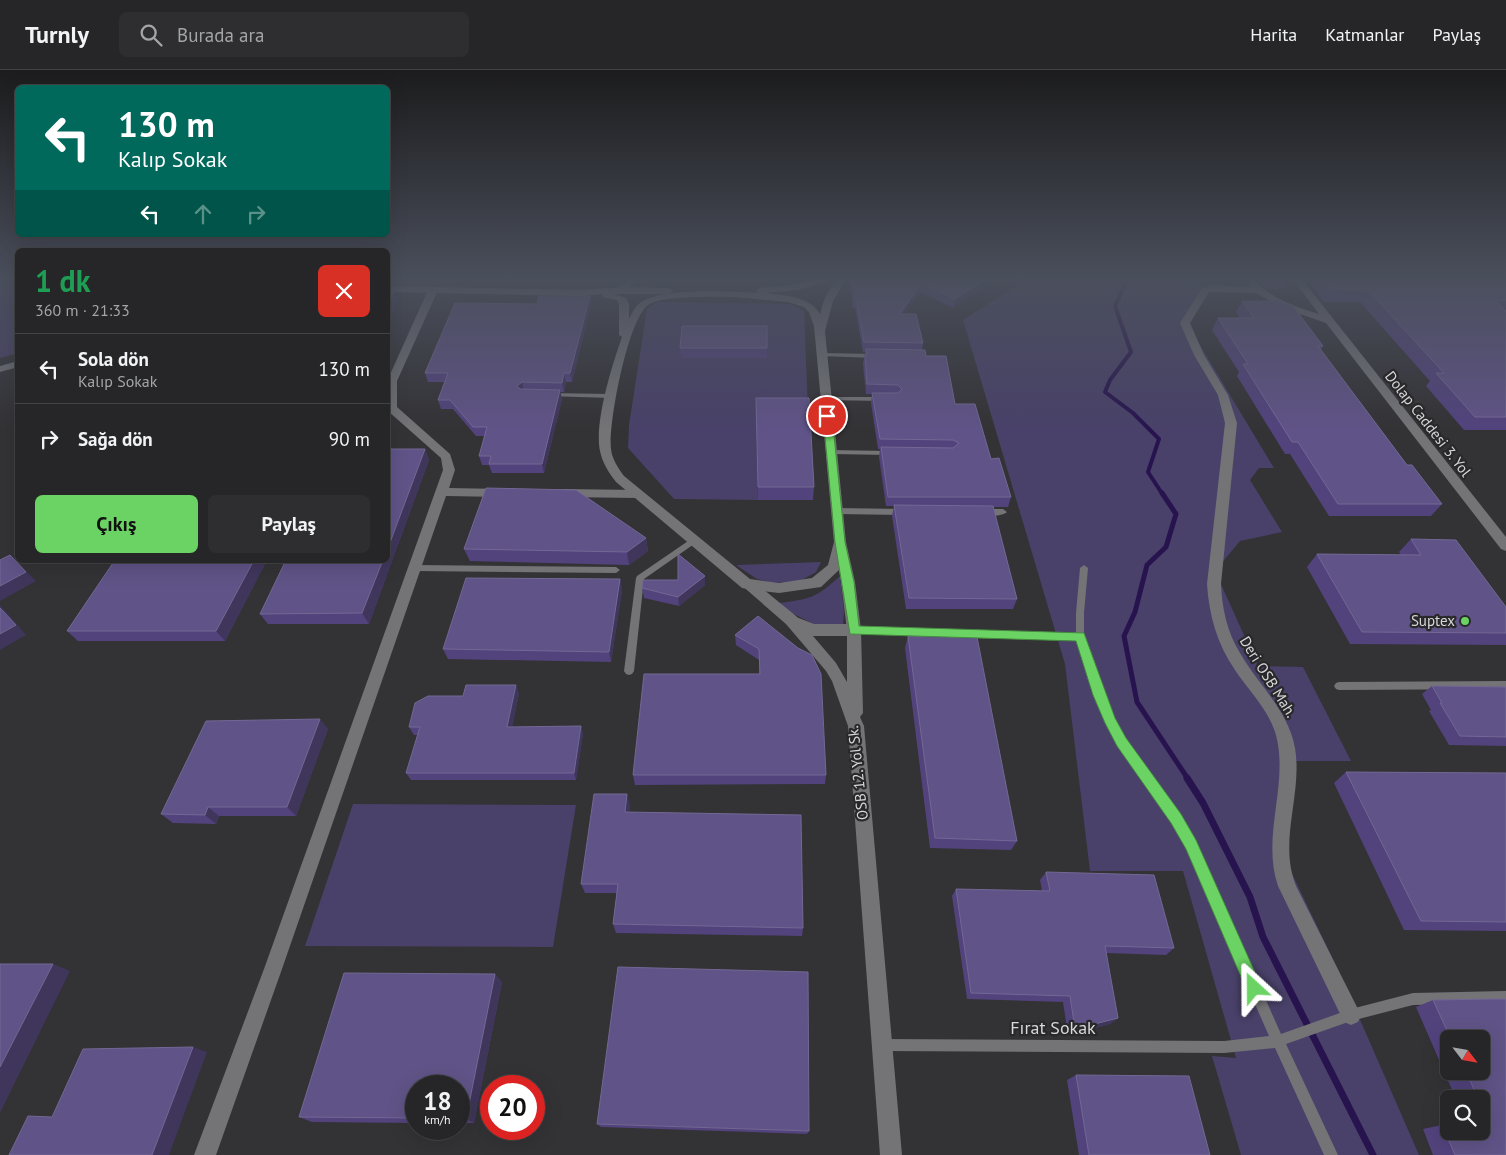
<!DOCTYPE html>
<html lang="tr">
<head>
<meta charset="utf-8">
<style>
  :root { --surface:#262628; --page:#2e2e30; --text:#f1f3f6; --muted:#a4a5a8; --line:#424345; --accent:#6bd363 }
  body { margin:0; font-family:"PT Sans",sans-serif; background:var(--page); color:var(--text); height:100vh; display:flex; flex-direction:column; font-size:19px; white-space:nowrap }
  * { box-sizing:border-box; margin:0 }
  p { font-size:16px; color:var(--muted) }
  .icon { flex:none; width:28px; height:28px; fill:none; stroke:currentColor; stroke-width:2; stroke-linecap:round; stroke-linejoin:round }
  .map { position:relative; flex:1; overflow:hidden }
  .sheet { position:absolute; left:15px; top:178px; width:375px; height:315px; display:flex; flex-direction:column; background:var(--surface); border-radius:8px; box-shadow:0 5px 20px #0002,0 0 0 1px var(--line) }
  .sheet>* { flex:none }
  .guide { position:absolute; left:15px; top:15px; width:375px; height:152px; border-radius:8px; box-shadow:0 5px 20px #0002,0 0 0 1px var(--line); background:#00695c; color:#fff; overflow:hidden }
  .needle { width:32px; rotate:121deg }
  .tools { position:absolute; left:1440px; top:960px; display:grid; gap:10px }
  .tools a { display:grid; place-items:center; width:50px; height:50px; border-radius:8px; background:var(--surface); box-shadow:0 5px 20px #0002,0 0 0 1px var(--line); font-size:25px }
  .speed { position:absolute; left:405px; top:1005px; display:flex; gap:10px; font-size:25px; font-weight:700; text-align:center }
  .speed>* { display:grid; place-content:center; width:65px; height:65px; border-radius:50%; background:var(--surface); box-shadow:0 5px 20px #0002,0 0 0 1px var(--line); line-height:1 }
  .speed small { font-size:12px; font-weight:400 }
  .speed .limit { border:8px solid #d22; background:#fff; color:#111 }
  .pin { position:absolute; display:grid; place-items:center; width:42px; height:42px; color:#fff; margin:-21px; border:2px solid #fff; border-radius:50%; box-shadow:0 1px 5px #0007 }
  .me { position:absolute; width:55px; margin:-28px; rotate:336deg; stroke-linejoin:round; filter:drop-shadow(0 0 4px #0008) }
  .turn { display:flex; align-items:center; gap:18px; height:105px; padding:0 20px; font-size:22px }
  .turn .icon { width:65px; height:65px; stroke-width:2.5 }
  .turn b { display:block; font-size:35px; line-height:42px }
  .lanes { display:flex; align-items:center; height:48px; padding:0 20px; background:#0003; justify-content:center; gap:25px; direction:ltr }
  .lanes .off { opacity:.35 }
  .round { display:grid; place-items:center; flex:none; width:52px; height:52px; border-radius:8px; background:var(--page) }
  .overview { display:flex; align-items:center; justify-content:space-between; height:85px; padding:0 20px }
  h1 { font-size:30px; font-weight:800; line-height:38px; color:#1e9e55 }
  .cta { display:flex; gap:10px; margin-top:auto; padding:10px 20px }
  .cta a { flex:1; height:58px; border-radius:8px; background:var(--accent); color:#111; font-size:20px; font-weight:800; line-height:58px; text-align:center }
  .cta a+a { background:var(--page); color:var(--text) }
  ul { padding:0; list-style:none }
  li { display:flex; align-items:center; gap:15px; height:70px; padding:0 20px; border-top:1px solid var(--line) }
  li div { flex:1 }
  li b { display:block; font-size:19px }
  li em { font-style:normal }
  header { display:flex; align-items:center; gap:30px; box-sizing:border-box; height:70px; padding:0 25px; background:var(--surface); border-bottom:1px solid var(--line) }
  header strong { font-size:24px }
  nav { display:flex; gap:28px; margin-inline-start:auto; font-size:18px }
  .search { width:350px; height:45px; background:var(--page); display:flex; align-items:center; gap:12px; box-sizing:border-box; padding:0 18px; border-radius:8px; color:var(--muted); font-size:19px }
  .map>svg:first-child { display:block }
</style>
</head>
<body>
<header>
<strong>Turnly</strong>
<div class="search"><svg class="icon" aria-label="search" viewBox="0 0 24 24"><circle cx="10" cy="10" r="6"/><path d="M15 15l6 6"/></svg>Burada ara</div>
<nav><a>Harita</a><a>Katmanlar</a><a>Paylaş</a></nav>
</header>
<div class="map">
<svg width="1506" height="1085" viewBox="0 0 1506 1085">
  <rect width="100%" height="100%" fill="#333235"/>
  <path fill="#494169" d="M0,208H17L18,283L0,288Z
    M1028,208H1186L1213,219L1203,222L1186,252L1274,398H1259L1250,410L1282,462L1240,471L1215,501L1258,596L1303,597L1351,691H1294L1284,787L1341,906L1419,1085H1241L1212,986L1236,988L1183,801H1090L1065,594L963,250Z
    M1282,208L1287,216C1278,223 1260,220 1255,209Z
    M657,232L791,234L804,241L808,341L756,342L758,430L674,429L628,378L629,355L647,239Z
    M821,492L816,502L800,511L773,513L757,509L736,495Z
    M840,506L844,542L843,555L819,557L790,542L780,533C811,529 817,527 840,506Z
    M353,734L576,735L553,877L305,876Z"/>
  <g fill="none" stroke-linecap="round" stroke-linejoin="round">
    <path stroke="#27144f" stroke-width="4" d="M1128,208L1115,236L1131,282L1110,310L1105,322L1133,343L1159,369L1148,402L1163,425"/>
    <path stroke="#27144f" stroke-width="5" d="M1162,423L1176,444L1166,477L1147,495L1135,542L1124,566L1137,632L1188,709"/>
    <path stroke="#27144f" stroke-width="7" d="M1187,708L1203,733L1250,827L1263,867L1373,1085"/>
    <path fill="#747477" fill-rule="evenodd" d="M823,283L875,284L878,286L875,288L821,286V284Z
      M549,323L611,324L614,326L611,328L547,326L546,325Z
      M825,327H883L886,329L883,331L823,330L822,329Z
      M828,380L890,381L894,383L890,385L831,384L827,382Z
      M837,438L903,439L907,442L903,445L837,444L833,441Z
      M983,439H1003L1007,442C1001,447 985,447 979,442Z
      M694,467L698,470L697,472L644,509L634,601L632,604L629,605L626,604L624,601L636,508L637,506Z
      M415,495L616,497L620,500L616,503L415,501L411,498Z
      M1084,495L1088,498L1084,543V567L1104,625L1124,669L1180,745L1195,771L1281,964L1351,939L1413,923L1506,921V933L1413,935L1351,951L1286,974L1338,1085H1324L1275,978L1224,983L882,981L878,979L876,975L878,971L882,969L1224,971L1269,966L1187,779L1172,751L1118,675L1094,625L1077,570L854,564L851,562L850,560L851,558L854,556L1076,563V543L1080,498Z
      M1506,611V619L1339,620L1336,619L1334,616L1336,613L1339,612Z"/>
    <path fill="#747477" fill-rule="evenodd" d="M630,208L635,211L628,219L610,225L605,222L622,215L627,209Z
      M1244,208H1253C1270,229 1295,236 1319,244L1292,208H1301L1506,467V481L1501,479L1326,253L1280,237L1256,223L1209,222L1190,253L1204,285L1228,325L1237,353L1221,514C1222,538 1227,562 1240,583C1259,616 1288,640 1295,678C1303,725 1277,773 1297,818L1361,945L1358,952L1351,955L1344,952L1278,816C1261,766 1289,715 1276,665C1269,640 1249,621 1235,600C1217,574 1209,545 1207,514L1225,353L1218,325L1194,285L1180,253L1202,218L1213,215L1250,217Z
      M791,545L814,554H854L859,556L861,560L859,564L854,566H813L786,554L784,550L786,546Z"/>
    <path fill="#747477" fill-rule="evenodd" d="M433,217L438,220L397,311V337L450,384L455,400L449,418L503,419L509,423L503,427L446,426L282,899L216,1085H194L264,899L443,400L441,388L388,341V309L428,220Z
      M562,419L638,420L644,424L638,428L562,427L556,423Z
      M840,467L845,469L846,472L855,512L861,560L863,643L860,647L864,656L902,1085H880L848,656L832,611L826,601L786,554L740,514L742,510H752L796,546L836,593L847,612V560L841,512L834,472L835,469Z"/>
    <path fill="#747477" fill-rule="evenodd" d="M821,208H837L798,220L764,223C782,225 810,226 820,244C823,230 829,219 838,208H847L833,231L825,261L846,472L839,500L821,517L779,523L747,519L742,518L616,412C609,403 602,392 600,381C594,353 612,295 622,267L619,265V234L617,230L603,227L602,224L580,226L388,222V216L580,220L627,217L669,218L674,221L669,224H613L626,228L629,234V249C632,243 636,234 643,231C665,218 731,221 757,223V219L760,218L798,214ZM736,227L788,232L804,237L809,242L814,256L834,472L828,495L812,508L779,513L750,509L624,406C618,398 612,389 611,379C608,354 628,249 648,235C662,225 717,227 736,227Z
      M18,291V297L0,302V296Z"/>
  </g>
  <path fill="#52437d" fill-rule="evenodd" d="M881,208H999L953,238L920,222L905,244L923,273L922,280L926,286L955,334L991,389L1011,427L1008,437H993L1017,529L1013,539H906L892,446L894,436H886L879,387L880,379H878L871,333L872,324H866L863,294L865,282H863L855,238H852L853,228L850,222L851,213L878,210Z
    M1308,208H1506V360H1464L1426,316L1430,311L1360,232H1324L1307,209Z
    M590,226L591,235L572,312H566L564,322H560L562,329L544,403H492L489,395H482L479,386L485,366H476L453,339H441L438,330L445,312H428L425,303L537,234Z
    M1242,231L1323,276L1321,280L1407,395L1442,434L1431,446H1329L1290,384H1285L1237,306L1239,302L1212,260L1218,248H1240L1236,242Z
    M767,256V288H681L680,278Z
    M756,328L814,417L813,430H758Z
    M425,379L429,390L369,554H268L260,544Z
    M646,468L648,481L629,495L470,491L464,479Z
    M1411,469L1506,537V575L1350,574L1307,497L1317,484L1401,485L1399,482Z
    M115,490H267L225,571H78L67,561Z
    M705,506V515L679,536L644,528L642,518L678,510Z
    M620,509L622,520L611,592L448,589L443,579Z
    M758,546L826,705L825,714L635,715L633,705L759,604V590L736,575L735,565Z
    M908,566L1017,771L1011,780L930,778L905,578Z
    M1432,616L1506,617V676L1449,675L1429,641L1431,640L1422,624Z
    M519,623L512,657L581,656L583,664L576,710H411L406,703L418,665H414L409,657L463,626Z
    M328,659L296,746H219L216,754L173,753L161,744Z
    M1346,702L1506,703V861L1404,860L1334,713Z
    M630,735L629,742L803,858L802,866L616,863L613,854L617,823H585L581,814Z
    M1046,802L1174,878L1166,885L1106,883L1118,948L1110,954L1068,965L1063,932L967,929L952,826L956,819L1042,821L1040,810Z
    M502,912L474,1053H459V1016H416V1053L312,1052L299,1047Z
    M1496,929H1506V1085H1433L1423,1059L1442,1055H1449V1061H1481V1029H1456L1416,937L1433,930ZM1449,969H1481V1001H1449Z
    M1076,1005L1210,1085H1079L1067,1010Z
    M597,1054L809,1061L807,1064L601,1057Z"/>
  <path fill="#40365c" d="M987,208H999L953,238L955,229Z
    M922,213L920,222L899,253L900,244Z
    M394,221L398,231L388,253V234Z
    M590,226L591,235L572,312L570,303Z
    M564,303L566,312L564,322L562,313Z
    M522,312L524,321L519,325L517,316Z
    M560,320L562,329L544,403L542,394Z
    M425,379L429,390L369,554L362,543L383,490H388V478Z
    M646,468L648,481L629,495L627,482Z
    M10,485L36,511L0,531V516Z
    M254,490H267L225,571L216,561Z
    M705,506V515L679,536L678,527Z
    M620,509L622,520L611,592L609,582Z
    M0,535L26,565L0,580Z
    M516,615L519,623L511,665L507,657Z
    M320,649L328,659L296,746L287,737Z
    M581,656L583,664L576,710L574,703Z
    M627,724L630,735L628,752L625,742Z
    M208,737L219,746L216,754L205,745Z
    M53,894L70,901L0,1043V997Z
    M495,904L502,912L474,1053L466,1049Z
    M1118,948L1110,954L1068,965L1075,959Z
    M193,977L207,982L169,1085H152Z"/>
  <path fill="#605387" stroke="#736894" d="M860,208H873L878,210L881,208H987L955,229L922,213L900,244H916L923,273L864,272L856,229L853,228L855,221L851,213Z
    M1323,208H1506V230H1495L1506,241V347H1475L1436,303H1444L1368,220L1331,219Z
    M388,220L394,221L388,234Z
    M539,226H590L570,303H564L562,313L522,312L517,316L520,319L560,320L542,394H489L491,386H479L487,357H473L450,330H438L448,303H425L455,233L537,234Z
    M1242,231H1279L1293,236L1323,276H1318L1407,395H1412L1442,434H1338L1298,372H1292L1243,294H1248L1218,248H1254Z
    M682,256H767V278H680Z
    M866,279L925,280L926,286H946L955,334H975L991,389L999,388L1011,427H888L881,377L953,378L959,373L953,370L880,369L872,323H898L902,319L898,315L867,314L865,285H867Z
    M756,328H809L814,417H758Z
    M388,379H425L388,478Z
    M486,418L576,420L646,468L627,482L464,479Z
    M894,435L993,436L1017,529L909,528Z
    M1411,469L1456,470L1506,537V563L1362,562L1317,484L1421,485Z
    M678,484L705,506L678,527L642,518L643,510H678Z
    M10,485L26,502L0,516V490Z
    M115,490H254L216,561H67Z
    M286,490H383L362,543L260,544Z
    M466,508L620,509L609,582L443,579Z
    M0,538L16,555L0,564Z
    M758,546L798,578L812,585L821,604L826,705H633L644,604H760L759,579L735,565Z
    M908,566L977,567L1017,771L935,768Z
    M466,615H516L507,657L581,656L574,703H406L420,657H409L415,633L428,626H463Z
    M1432,616L1506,617V667L1460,666L1440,633H1442Z
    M320,649L287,737H208L205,745L161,744L206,651Z
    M1346,702L1506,703V852L1421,851Z
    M594,724H627L625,742L801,745L803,858L613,854L618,814H581Z
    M1046,802L1154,805L1174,878L1105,876L1118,948L1075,959L1070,926L971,923L956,819L1050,821Z
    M0,894H53L0,997Z
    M618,897L808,902L809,1061L597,1054Z
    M344,903L495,904L466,1049H459V1016H416V1048L299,1047Z
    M1496,929H1506V1085H1455L1442,1055H1449V1061H1481V1056L1491,1057L1481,1035V1029H1478L1466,1001H1481V969H1451L1433,930Z
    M193,977L152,1085H9L28,1046L52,1047L83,979Z
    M1076,1005L1189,1006L1210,1085H1089Z"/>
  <linearGradient id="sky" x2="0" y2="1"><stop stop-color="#1c1c1d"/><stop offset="0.58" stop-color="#4a4f5c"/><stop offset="1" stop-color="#4a4f5c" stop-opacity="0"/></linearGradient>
  <rect width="1506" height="360" fill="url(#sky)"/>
  <path fill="#6bd363" stroke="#468940" d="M824,344H830L832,346L845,472L854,512L859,556L1084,563L1115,648L1126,668L1181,744L1196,770L1262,918L1260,923L1254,925L1248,923L1186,779L1171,753L1117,676L1105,653L1093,625L1076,571L850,564L835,472L823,346Z"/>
  <circle fill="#6bd363" stroke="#29282b" stroke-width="2" cx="1465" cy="551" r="5"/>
  <g text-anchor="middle" stroke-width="4.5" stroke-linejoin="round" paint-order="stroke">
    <g font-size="15" fill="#d7d7d9" stroke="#29282b">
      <text transform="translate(1428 354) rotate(52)" y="5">Dolap Caddesi 3. Yol</text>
      <text transform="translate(1268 607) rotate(58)" y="5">Deri OSB Mah.</text>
      <text transform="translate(858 703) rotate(-96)" y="5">OSB 12. Yol Sk.</text>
    </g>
    <g font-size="15" fill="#d7d7d9" stroke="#29282b" text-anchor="end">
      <text x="1455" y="556">Suptex</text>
    </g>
    <g font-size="18" fill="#d7d7d9" stroke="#29282b">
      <text x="1053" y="964">Fırat Sokak</text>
    </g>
  </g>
</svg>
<div class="tools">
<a><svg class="needle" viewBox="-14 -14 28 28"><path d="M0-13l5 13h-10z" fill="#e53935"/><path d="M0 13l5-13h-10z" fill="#a4a5a8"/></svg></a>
<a><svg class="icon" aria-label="search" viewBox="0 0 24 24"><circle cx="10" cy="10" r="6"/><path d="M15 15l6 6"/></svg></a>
</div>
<div class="speed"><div>18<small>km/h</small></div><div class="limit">20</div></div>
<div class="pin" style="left:827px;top:346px;background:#d93025"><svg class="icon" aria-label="arrive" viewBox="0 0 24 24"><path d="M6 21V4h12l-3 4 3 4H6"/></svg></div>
<svg class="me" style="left:1254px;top:918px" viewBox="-20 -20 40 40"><path d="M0-17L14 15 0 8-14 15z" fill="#6bd363" stroke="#fff" stroke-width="4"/></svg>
<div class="guide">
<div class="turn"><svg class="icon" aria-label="left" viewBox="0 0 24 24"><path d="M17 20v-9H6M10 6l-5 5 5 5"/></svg><div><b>130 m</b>Kalıp Sokak</div></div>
<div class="lanes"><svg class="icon" aria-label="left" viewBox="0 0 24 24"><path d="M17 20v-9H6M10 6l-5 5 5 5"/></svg><svg class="icon off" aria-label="ahead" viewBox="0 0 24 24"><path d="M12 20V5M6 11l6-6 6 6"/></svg><svg class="icon off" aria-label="right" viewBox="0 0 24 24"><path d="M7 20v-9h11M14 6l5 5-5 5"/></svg></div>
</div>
<section class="sheet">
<div class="overview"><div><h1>1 dk</h1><p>360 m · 21:33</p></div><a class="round" style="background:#d93025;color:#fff"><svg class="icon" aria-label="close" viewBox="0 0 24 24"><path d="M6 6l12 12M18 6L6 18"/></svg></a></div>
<ul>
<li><svg class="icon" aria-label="left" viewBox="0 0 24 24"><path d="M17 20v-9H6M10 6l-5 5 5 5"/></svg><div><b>Sola dön</b><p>Kalıp Sokak</p></div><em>130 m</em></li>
<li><svg class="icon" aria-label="right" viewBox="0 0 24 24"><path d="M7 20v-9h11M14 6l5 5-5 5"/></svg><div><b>Sağa dön</b></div><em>90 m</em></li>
</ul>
<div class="cta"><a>Çıkış</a><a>Paylaş</a></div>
</section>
</div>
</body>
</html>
